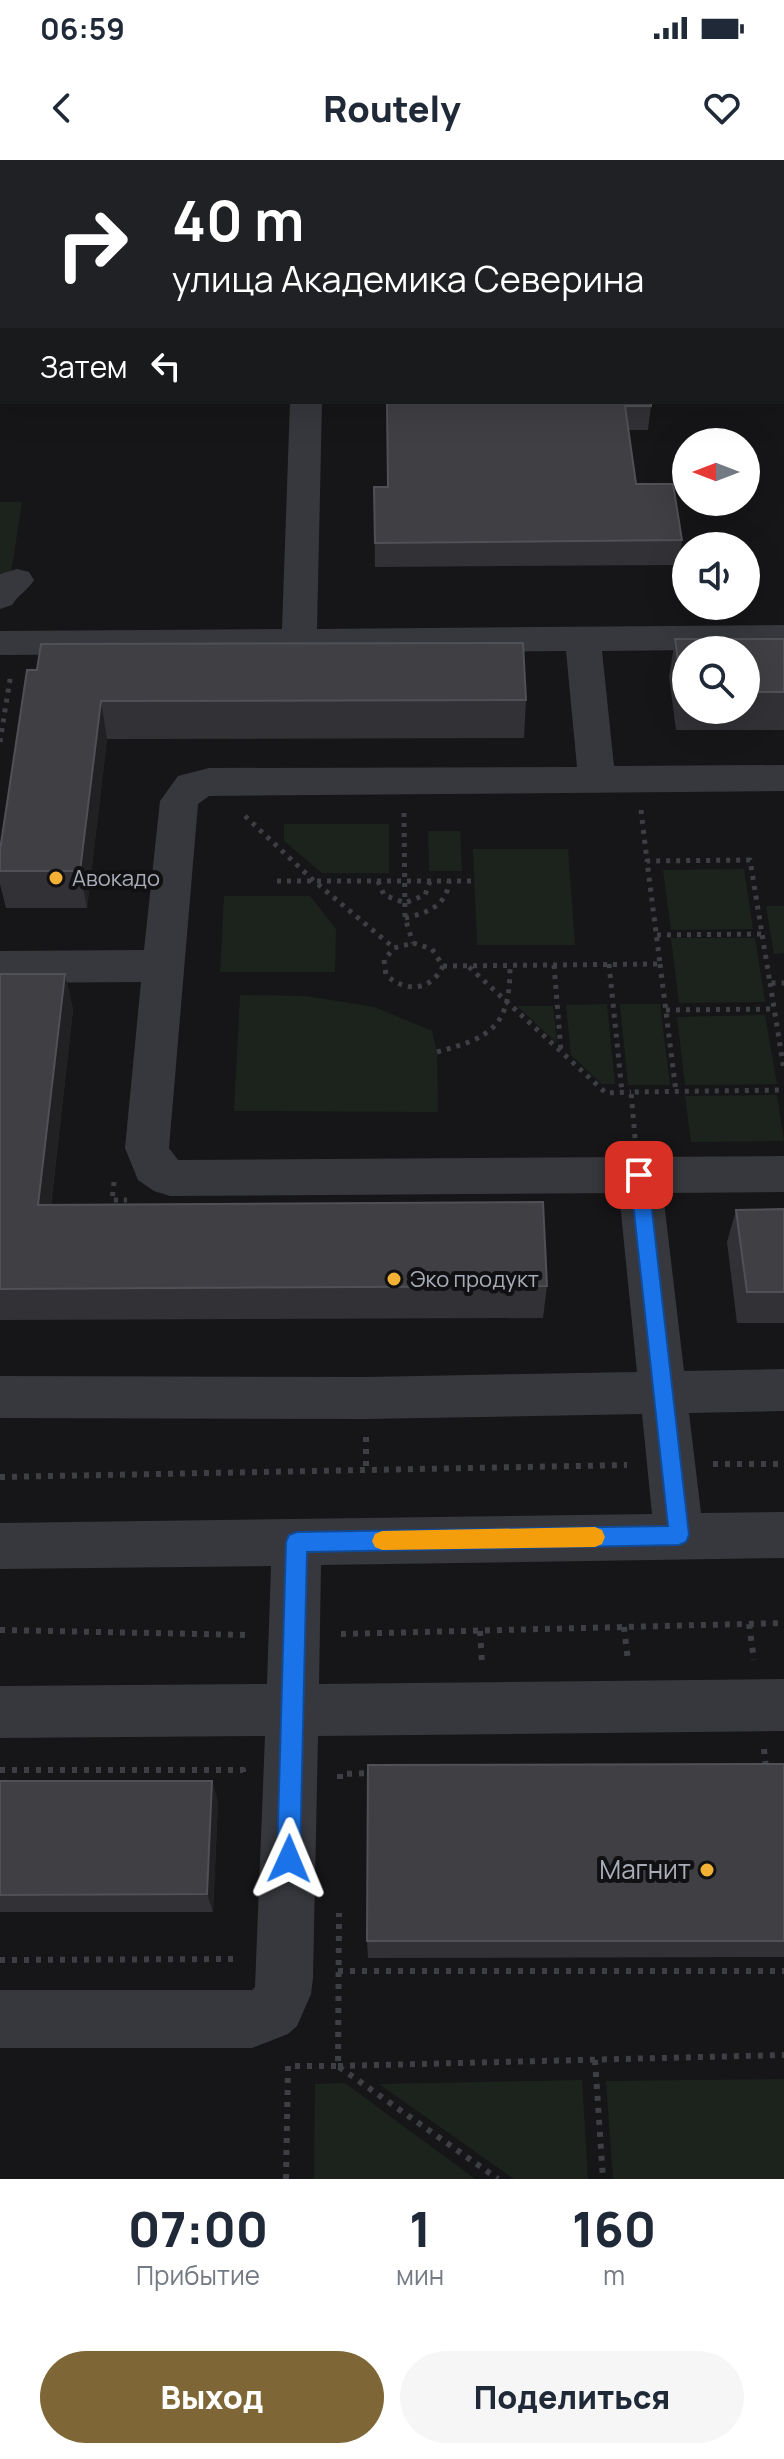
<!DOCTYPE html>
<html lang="ru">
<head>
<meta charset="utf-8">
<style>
  :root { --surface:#fff; --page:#f6f6f7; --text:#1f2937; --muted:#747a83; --accent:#7e6636 }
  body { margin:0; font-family:Manrope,sans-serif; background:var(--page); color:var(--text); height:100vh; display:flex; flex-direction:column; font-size:30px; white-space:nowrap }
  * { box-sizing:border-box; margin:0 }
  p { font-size:26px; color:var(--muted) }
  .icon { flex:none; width:44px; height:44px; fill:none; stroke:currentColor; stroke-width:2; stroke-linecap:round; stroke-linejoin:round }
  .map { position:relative; height:2019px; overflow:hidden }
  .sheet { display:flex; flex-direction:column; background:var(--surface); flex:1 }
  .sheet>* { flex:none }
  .hud { position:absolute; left:0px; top:0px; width:784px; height:244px; box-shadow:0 8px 32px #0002; background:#202124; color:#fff; overflow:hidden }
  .needle { width:52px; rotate:270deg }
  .buttons { position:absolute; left:672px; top:268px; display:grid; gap:16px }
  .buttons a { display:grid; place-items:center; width:88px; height:88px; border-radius:50%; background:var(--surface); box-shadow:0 8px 32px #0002; font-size:40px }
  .pin { position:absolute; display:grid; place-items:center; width:68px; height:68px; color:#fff; margin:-34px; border-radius:16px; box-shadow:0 4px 12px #0006 }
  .me { position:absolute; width:88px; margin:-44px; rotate:1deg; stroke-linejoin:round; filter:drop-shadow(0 0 6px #0008) }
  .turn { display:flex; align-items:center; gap:28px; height:168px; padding:0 40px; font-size:36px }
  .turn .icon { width:104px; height:104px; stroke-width:2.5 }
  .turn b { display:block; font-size:56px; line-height:68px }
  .then { display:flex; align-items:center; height:76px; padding:0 40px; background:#0003; gap:16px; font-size:30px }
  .eta { display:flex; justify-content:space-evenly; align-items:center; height:136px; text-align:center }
  .eta b { font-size:48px; font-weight:800; line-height:56px }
  .primary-button { display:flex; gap:16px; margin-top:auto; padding:16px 40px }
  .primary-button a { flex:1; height:92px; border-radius:48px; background:var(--accent); color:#fff; font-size:32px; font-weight:800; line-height:92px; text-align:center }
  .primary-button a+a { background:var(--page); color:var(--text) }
  .status { display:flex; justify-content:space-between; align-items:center; height:56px; padding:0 40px; background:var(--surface); direction:ltr }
  .status svg { height:22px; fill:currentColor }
  header { display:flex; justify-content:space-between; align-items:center; height:104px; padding:0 40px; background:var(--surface); font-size:36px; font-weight:800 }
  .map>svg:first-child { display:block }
</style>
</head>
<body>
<div class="status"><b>06:59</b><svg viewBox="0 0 49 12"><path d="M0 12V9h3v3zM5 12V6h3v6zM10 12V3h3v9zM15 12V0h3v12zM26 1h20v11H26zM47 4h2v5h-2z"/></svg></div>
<header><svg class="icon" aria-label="back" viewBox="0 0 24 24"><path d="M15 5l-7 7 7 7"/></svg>Routely<svg class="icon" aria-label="heart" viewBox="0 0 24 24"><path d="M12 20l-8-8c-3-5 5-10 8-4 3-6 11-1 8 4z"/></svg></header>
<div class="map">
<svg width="784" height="2019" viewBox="0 0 784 2019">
  <rect width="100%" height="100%" fill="#161618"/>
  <path fill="#1c231d" d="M0,342H22L11,413H0Z
    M284,664H389V713H322L284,681Z
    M428,671H460L462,711H429Z
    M473,689H568L575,785H477Z
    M744,709L753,769L671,770L663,710Z
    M224,736H310L336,769L335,812H220Z
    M766,746H784V793L774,794Z
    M671,778H755L765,842L679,843Z
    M240,835L306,836L374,847L432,871L437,892L438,952L234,951Z
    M607,844L615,924H602L571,895L566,845Z
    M620,844H660L670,925H628Z
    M517,846H553L557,883Z
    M765,855L777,924L685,925L677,857Z
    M777,935L784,981L691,982L685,936Z
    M784,1919V2019H613L606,1921Z
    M582,1920L588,2019H514L379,1924Z
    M345,1923L475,2019H314L315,1924Z"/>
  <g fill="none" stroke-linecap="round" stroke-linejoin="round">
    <path stroke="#3d3f44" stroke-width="4" stroke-dasharray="3 4" stroke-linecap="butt" d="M295,2L299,0"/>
    <path stroke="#3d3f44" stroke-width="5" stroke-dasharray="4 6" stroke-linecap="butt" d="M0,582L11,513
      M641,650L647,701
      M404,653L405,758L413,783
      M245,656L314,721L394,788
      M277,721H474
      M378,721L384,735L405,743L425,735L430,721
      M405,758C427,753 447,746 449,721
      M657,775L761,774
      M413,783L432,789L443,806C431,831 406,833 386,815L384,800L394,788Z
      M609,804L622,932
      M660,804L676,932
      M554,805L561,891
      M443,806L660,804L647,701L750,700L770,823H784
      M469,807L606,933L631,932
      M770,823L784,910
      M666,850L774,849
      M437,892C492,877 510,867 510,806
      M635,978L631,932L784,930
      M114,1022L112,1040H127"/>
    <path stroke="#3d3f44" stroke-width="6" stroke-dasharray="5 7" stroke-linecap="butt" d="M366,1277V1308
      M713,1304H784
      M0,1317L627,1305
      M749,1464L754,1500
      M624,1467L628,1501
      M0,1470L251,1475
      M480,1471L482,1503
      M341,1474L784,1463
      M764,1589L766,1608
      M0,1610H243V1613
      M340,1619V1614L373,1613
      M0,1800L234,1799
      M338,1811H784
      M595,1900L603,2019
      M338,1906L784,1895
      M339,1907L498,2019
      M286,2019L288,1906H338L339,1753"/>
    <path fill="#37383d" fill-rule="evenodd" d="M472,0H503L471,2Z
      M290,242H322L317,469L784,465V489L602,491L614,606L784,605V631L209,636L198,644L169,988L178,1000L784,996V1032L663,1033L684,1211L784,1209V1251L689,1253L701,1353L784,1352V1398L321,1405L319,1524L784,1519V1571L318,1576L313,1818L311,1834L297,1866L288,1874L252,1888H0V1830H252L255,1827L265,1576L0,1578V1526L267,1524L271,1406L0,1409V1363L652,1354L642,1254L365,1259L0,1258V1216L365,1217L637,1212L619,1033L170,1036L154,1031L138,1020L125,988L141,822L0,823V791L144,790L160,641L178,616L209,608L577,607L566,491L0,495V471L282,469Z
      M17,409L29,412L34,420C28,430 19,434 12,445L0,449V414Z"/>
  </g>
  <path fill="#323236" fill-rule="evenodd" d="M387,242L651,246L648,270H628L636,324L682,380L678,405L375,407L374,327H388Z
    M675,479H784V570H676L669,517ZM686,490H746V550H686Z
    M27,510L526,540L524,578L107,579L87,748H6L0,724V690Z
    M0,814H65L73,850L51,1045L547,1126L543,1158L0,1160Z
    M784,1049V1163H737L727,1082L736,1050Z
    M784,1604V1797L368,1798L367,1781Z
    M0,1621H212L218,1642L213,1752H0Z"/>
  <path fill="#212124" d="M101,541L107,579L87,748L80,711Z
    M65,814L73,850L47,1077L38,1045Z
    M212,1621L218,1642L213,1752L207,1734Z"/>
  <path fill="#3f3f44" stroke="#4f5156" stroke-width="2" d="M387,242H651V246H625L636,324H673L682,380L375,383L374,327H388Z
    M675,479H784V532H746V490H686V532H682Z
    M523,483L526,540L101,541L80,711H0V690L27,510H37L41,484Z
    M0,814H65L38,1045L543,1042L547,1126L0,1129Z
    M784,1049V1132H747L736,1050Z
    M784,1604V1781H367L368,1605Z
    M0,1621H212L207,1734L0,1735Z"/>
  <path fill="#1a73e8" stroke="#114b97" stroke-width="2" d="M639,1007L646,1010L648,1015L689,1375L686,1382L679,1385L307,1392L300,1699L297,1707L289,1710L281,1707L277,1699L286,1382L289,1375L297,1372L668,1366L630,1015L633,1010Z"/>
  <path fill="#f59e0b" d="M595,1367L602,1370L605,1377L602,1384L595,1387L382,1390L375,1387L372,1381L375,1374L382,1371Z"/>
  <g fill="#f2b134" stroke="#111113" stroke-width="3">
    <circle cx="56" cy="718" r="8"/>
    <circle cx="394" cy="1119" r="8"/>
    <circle cx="707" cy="1710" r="8"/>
  </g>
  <g text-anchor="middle" stroke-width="8" stroke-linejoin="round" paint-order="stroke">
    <g font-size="22" fill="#a8adb8" stroke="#111113" text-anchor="start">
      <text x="72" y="726">Авокадо</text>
      <text x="410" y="1127">Эко продукт</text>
    </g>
    <g font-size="26" fill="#a8adb8" stroke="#111113" text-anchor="end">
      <text x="691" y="1719">Магнит</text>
    </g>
  </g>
</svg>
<div class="buttons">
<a><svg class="needle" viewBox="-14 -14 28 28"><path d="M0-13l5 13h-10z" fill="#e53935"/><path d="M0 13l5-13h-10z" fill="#747a83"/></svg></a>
<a><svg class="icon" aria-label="sound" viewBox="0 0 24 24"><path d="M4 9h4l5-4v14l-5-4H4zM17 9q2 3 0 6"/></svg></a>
<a><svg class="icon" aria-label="search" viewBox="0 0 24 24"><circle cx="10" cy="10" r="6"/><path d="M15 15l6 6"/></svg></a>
</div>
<div class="pin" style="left:639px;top:1015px;background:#d93025"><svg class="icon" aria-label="arrive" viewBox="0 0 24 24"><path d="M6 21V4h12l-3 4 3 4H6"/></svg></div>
<svg class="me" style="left:289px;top:1699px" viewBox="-20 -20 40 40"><path d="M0-17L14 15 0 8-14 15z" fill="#1a73e8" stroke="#fff" stroke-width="4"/></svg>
<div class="hud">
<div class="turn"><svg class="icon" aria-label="right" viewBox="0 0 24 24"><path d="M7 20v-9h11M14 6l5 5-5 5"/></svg><div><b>40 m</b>улица Академика Северина</div></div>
<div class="then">Затем<svg class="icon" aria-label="left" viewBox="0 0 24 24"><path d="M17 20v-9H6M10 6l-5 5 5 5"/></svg></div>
</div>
</div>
<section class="sheet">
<div class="eta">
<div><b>07:00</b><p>Прибытие</p></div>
<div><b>1</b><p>мин</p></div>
<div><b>160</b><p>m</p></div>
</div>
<div class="primary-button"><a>Выход</a><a>Поделиться</a></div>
</section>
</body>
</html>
